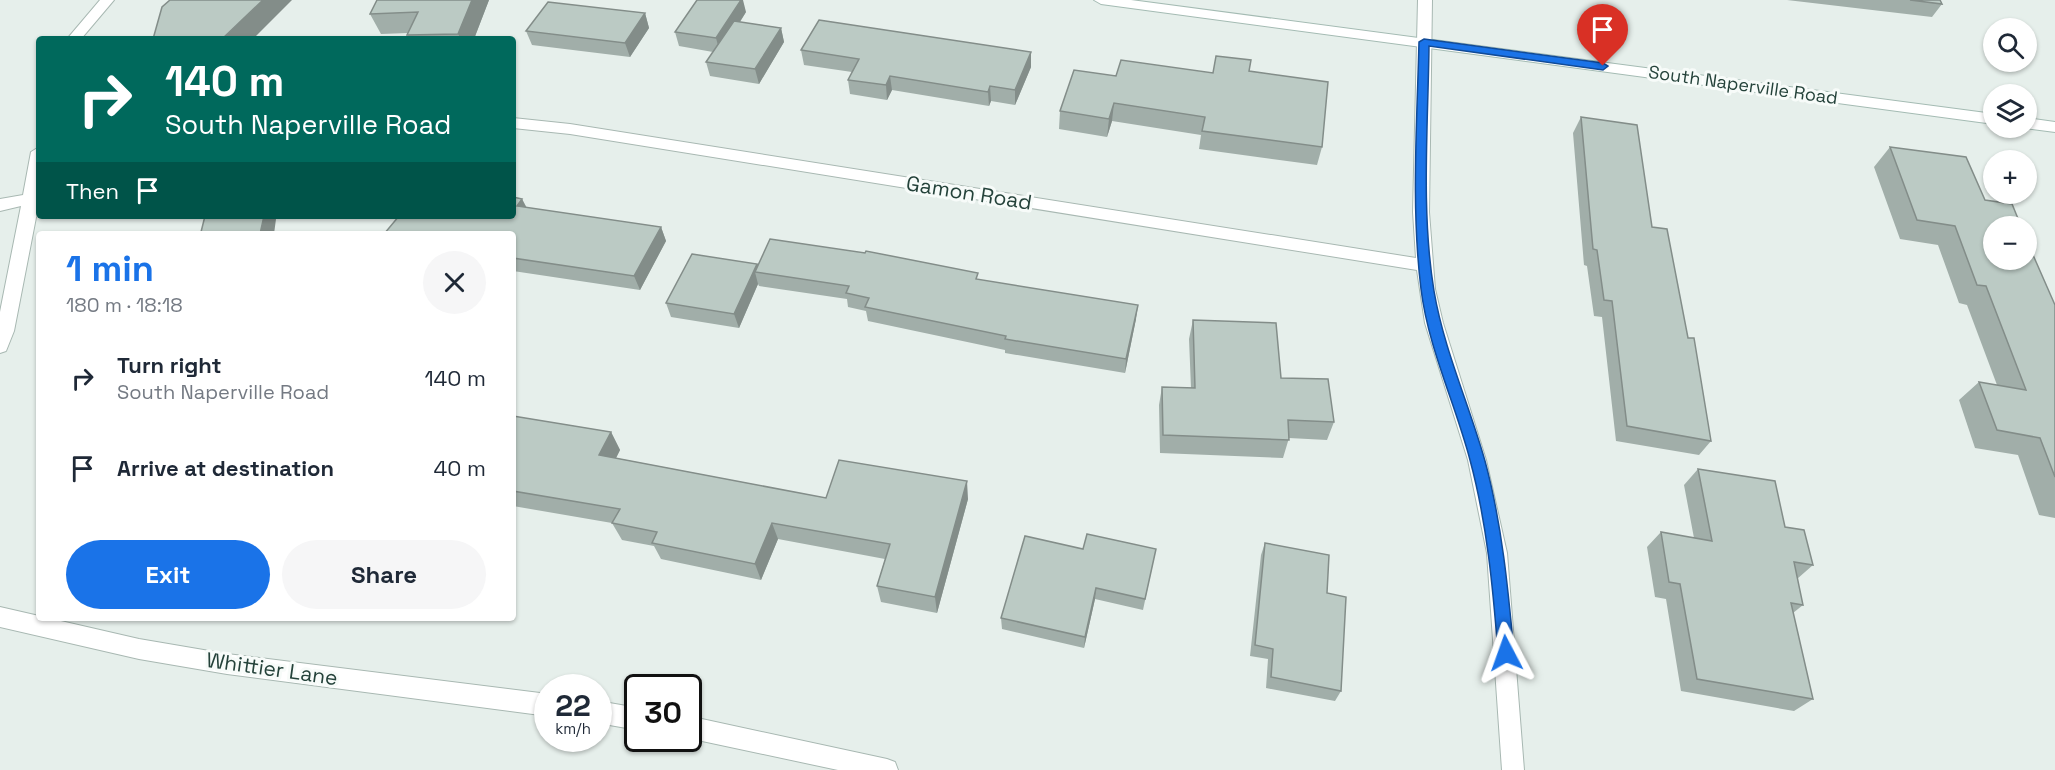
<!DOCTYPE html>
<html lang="en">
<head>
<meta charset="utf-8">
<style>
  :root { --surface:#fff; --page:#f6f6f7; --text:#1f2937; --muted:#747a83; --accent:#1a73e8 }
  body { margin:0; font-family:"Space Grotesk",sans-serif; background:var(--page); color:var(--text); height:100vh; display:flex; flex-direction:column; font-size:22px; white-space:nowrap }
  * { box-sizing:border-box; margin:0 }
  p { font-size:20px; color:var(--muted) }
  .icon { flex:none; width:33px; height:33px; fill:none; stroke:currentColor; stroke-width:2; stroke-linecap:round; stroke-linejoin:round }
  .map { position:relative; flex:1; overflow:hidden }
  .details { position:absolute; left:36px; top:231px; width:480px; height:390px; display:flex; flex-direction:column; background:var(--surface); border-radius:6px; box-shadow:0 2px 4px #0004 }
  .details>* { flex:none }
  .guide { position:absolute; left:36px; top:36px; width:480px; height:183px; border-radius:6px; box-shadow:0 2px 4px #0004; background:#00695c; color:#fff; overflow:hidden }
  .controls { position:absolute; left:1983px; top:18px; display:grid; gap:12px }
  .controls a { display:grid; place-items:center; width:54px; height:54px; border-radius:50%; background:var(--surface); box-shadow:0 2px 4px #0004; font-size:30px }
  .speed { position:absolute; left:534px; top:674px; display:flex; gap:12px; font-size:30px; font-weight:700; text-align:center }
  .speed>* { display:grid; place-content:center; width:78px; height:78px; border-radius:50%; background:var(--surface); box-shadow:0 2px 4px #0004; line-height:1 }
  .speed small { font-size:15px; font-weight:400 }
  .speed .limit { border:3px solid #111; border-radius:9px; background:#fff; color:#111 }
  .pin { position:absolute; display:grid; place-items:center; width:51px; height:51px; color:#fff; margin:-62px -26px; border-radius:50% 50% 50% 0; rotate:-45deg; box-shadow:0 0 6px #0007 }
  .pin .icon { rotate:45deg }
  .me { position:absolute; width:66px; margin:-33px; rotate:356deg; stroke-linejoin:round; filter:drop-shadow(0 0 4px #0008) }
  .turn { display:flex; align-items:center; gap:21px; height:126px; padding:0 30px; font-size:27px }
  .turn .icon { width:78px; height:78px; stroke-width:2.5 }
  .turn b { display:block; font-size:42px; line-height:51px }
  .then { display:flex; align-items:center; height:57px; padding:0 30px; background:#0003; gap:12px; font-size:22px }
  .round { display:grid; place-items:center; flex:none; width:63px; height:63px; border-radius:32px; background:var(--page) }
  .summary { display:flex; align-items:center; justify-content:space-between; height:102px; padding:0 30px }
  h1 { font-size:36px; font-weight:700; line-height:45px; color:var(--accent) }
  .button { display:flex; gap:12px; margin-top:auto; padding:12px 30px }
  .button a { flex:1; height:69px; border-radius:36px; background:var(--accent); color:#fff; font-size:24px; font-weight:700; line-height:69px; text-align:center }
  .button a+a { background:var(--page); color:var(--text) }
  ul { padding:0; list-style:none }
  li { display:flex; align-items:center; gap:18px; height:90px; padding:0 30px }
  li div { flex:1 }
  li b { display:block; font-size:22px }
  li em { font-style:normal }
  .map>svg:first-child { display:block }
</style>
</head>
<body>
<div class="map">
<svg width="2055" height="770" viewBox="0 0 2055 770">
  <rect width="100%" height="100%" fill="#e6efeb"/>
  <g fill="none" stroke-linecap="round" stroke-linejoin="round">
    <defs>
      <path id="minor" d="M100,0H114L81,39H67Z
        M1418,0H1432L1429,212L1435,289L1443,323L1486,460L1507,553L1524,770H1502L1487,553L1468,460L1425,323L1417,270L570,134L513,128V118L570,124L1416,258L1413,212Z
        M39,147V202L14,331L6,351L0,353V312L21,206L0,211V199L23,195L31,152Z
        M0,607L139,639L227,654L548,694V716L227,674L139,659L0,627Z
        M598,701L638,708V730L598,723Z
        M688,716L887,759L895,762L898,770H838L688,738Z"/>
      <path id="secondary" d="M1094,0H1131L1994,114V124L1101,4Z
        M2026,118L2055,122V132L2025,128Z"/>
    </defs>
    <use href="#minor" stroke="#a8b8b2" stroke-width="2"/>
    <use href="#secondary" stroke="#a4bbb3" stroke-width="2"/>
    <use href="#minor" fill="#fff" fill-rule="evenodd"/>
    <use href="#secondary" fill="#fff" fill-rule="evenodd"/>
  </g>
  <path fill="#a1aea9" d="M377,0H489L474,39H409L407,35L408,33L381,34L370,14Z
    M1787,0H1940L1942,4L1932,17Z
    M746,12L740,22L781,28L784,42L759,84L710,76L706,62L713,52L679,46L675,32Z
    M645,13L649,28L630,57L532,45L526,31Z
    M801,50L1031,67L1015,105L991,101L989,106L892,90L887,100L850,94L848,80L852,72L804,65Z
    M1249,71L1322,147L1317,165L1199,149L1201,135L1112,121L1107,137L1059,129L1060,111L1213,73Z
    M1581,117L1652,227L1688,338L1711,441L1699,455L1616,441L1602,317L1594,316L1587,266L1584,265L1573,133Z
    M1890,147L1985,200L2055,305V518L2039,515L2018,455L1975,448L1959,400L1979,382L1997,385L1967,305L1959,303L1938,245L1900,239L1874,167Z
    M522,199L527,208L661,227L666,241L640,290L513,271V216Z
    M758,265L979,280L1136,319L1125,373L1005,353V350L868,321L866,311L848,307L847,299L759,286L758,284L739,328L671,317L666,303Z
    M1193,320L1281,378L1334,422L1327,440L1289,438L1283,458L1160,453L1159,405L1162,387L1191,388L1189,339Z
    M513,416L611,432L620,450L616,458L826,498L968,499L937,613L881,602L877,586L885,559L778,539L761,580L661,559L654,546L622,540L612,523L513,506Z
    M1698,469L1785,527L1813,565L1797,579L1803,605L1793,613L1813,699L1794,711L1681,691L1666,599L1655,597L1647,547L1661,532L1694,538L1684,485Z
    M1265,543L1327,593L1341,691L1335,701L1266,688L1268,659L1250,656L1261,555Z
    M1083,549H1156L1143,610L1095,599L1084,648L1002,629L1001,618Z"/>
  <path fill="#838d89" d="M263,0H292L253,39H222Z
    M472,0H489L474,39H461L458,34Z
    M741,0H743L746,12L720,53L716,38Z
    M645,13L649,28L630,57L625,43Z
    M781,28L784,42L759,84L755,69Z
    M1031,52V67L1015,105V90Z
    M890,76L892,90L887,100L886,85Z
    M990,86L991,101L989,106L988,92Z
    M1114,103L1112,121L1107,137L1109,119Z
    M522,199L529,213L517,206Z
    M264,216H274L276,219L274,234H260Z
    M661,227L666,241L640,290L634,276Z
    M757,264L760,273L755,272L758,284L739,328L734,314Z
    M1138,305L1136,319L1125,373L1126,359Z
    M611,432L620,450L609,472L599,455Z
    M967,481L968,499L937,613L935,597Z
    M772,523L778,539L761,580L755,564Z
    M1096,588L1095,599L1084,648L1085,637Z"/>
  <path fill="#bbcac4" stroke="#838d89" stroke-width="1.5" d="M170,0H263L222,39H153L162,7Z
    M377,0H472L458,34L407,35L418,12L370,14Z
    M697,0H741L716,38L675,32Z
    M1910,0H1940L1942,4Z
    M548,2L645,13L625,43L526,31Z
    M819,20L1031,52L1015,90L990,86L988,92L890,76L886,85L848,80L859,59L801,50Z
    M734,21L781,28L755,69L706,62Z
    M1216,56L1251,60L1249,71L1328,82L1322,147L1202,131L1205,117L1114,103L1109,119L1060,111L1074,70L1116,76L1121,60L1213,73Z
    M1581,117L1637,125L1652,227L1667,229L1688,338H1694L1711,441L1627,426L1612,301L1604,300L1597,250L1593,249Z
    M1890,147L1966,157L1985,200L2012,204L2021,226H1994V260H2026V239L2055,305V477L2040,438L1997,430L1979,382L2026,390L1986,286L1977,285L1955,226L1917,220Z
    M513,197L522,199L517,206L661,227L634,276L513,258V234H384L399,216H513Z
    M205,216H264L260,234H191L201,232Z
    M770,239L865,253L866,251L978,273L976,279L1138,305L1126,359L1005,339L1006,336L865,307L869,298L846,293L849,286L755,272Z
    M692,254L757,264L734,314L666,303Z
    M1193,320L1276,323L1281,378L1328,379L1334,422L1288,420L1289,440L1163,435L1162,387L1195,388Z
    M513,416L611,432L599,455L826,498L839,460L967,481L935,597L877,586L890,544L772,523L755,564L652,543L657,532L612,523L620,509L513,491Z
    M1698,469L1775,481L1785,527L1804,530L1813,565L1794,562L1803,605L1791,603L1813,699L1697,679L1680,584L1669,582L1661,532L1712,541Z
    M1087,534L1156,549L1145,599L1096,588L1085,637L1001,618L1025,536L1083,549Z
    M1265,543L1329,555L1327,593L1346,597L1341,691L1271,677L1273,649L1255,645Z"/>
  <path fill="#1a73e8" stroke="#114b97" stroke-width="1.5" d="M1424,39L1603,63L1608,66L1603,70L1429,46C1428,127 1421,212 1434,291C1444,350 1469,404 1485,461C1502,524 1508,588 1514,653L1512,659L1506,661L1501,659L1498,653C1493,588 1487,523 1470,460C1455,403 1428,347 1421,289C1411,207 1417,124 1419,42Z"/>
  <g text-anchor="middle" stroke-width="6" stroke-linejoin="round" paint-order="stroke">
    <g font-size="18" fill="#24423a" stroke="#f7fbf9">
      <text transform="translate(1743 85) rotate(8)" y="6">South Naperville Road</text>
    </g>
    <g font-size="21" fill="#24423a" stroke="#f7fbf9">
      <text transform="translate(969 193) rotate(9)" y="7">Gamon Road</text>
      <text transform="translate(272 669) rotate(8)" y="7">Whittier Lane</text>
    </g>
  </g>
</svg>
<div class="controls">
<a><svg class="icon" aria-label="search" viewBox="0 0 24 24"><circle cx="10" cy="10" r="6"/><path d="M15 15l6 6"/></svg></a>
<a><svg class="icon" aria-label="layers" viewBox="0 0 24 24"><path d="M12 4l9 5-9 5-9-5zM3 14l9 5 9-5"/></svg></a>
<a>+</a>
<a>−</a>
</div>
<div class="speed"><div>22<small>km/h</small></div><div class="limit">30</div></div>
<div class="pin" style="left:1603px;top:66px;background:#d93025"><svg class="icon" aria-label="arrive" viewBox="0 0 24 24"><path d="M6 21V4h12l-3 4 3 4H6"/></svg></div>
<svg class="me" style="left:1506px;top:653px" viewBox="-20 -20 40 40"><path d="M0-17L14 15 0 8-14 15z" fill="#1a73e8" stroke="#fff" stroke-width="4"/></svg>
<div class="guide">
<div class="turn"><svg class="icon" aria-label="right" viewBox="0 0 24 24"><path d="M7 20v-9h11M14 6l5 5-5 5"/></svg><div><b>140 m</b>South Naperville Road</div></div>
<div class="then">Then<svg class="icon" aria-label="arrive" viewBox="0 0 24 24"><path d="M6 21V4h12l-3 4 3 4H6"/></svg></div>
</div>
<section class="details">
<div class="summary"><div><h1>1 min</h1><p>180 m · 18:18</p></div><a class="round"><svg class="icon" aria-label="close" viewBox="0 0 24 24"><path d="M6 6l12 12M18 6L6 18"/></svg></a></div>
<ul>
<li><svg class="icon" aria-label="right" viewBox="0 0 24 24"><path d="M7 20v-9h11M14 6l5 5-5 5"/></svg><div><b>Turn right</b><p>South Naperville Road</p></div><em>140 m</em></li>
<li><svg class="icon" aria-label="arrive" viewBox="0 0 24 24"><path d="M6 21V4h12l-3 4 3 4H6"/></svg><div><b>Arrive at destination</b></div><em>40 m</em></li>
</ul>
<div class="button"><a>Exit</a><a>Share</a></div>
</section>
</div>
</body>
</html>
